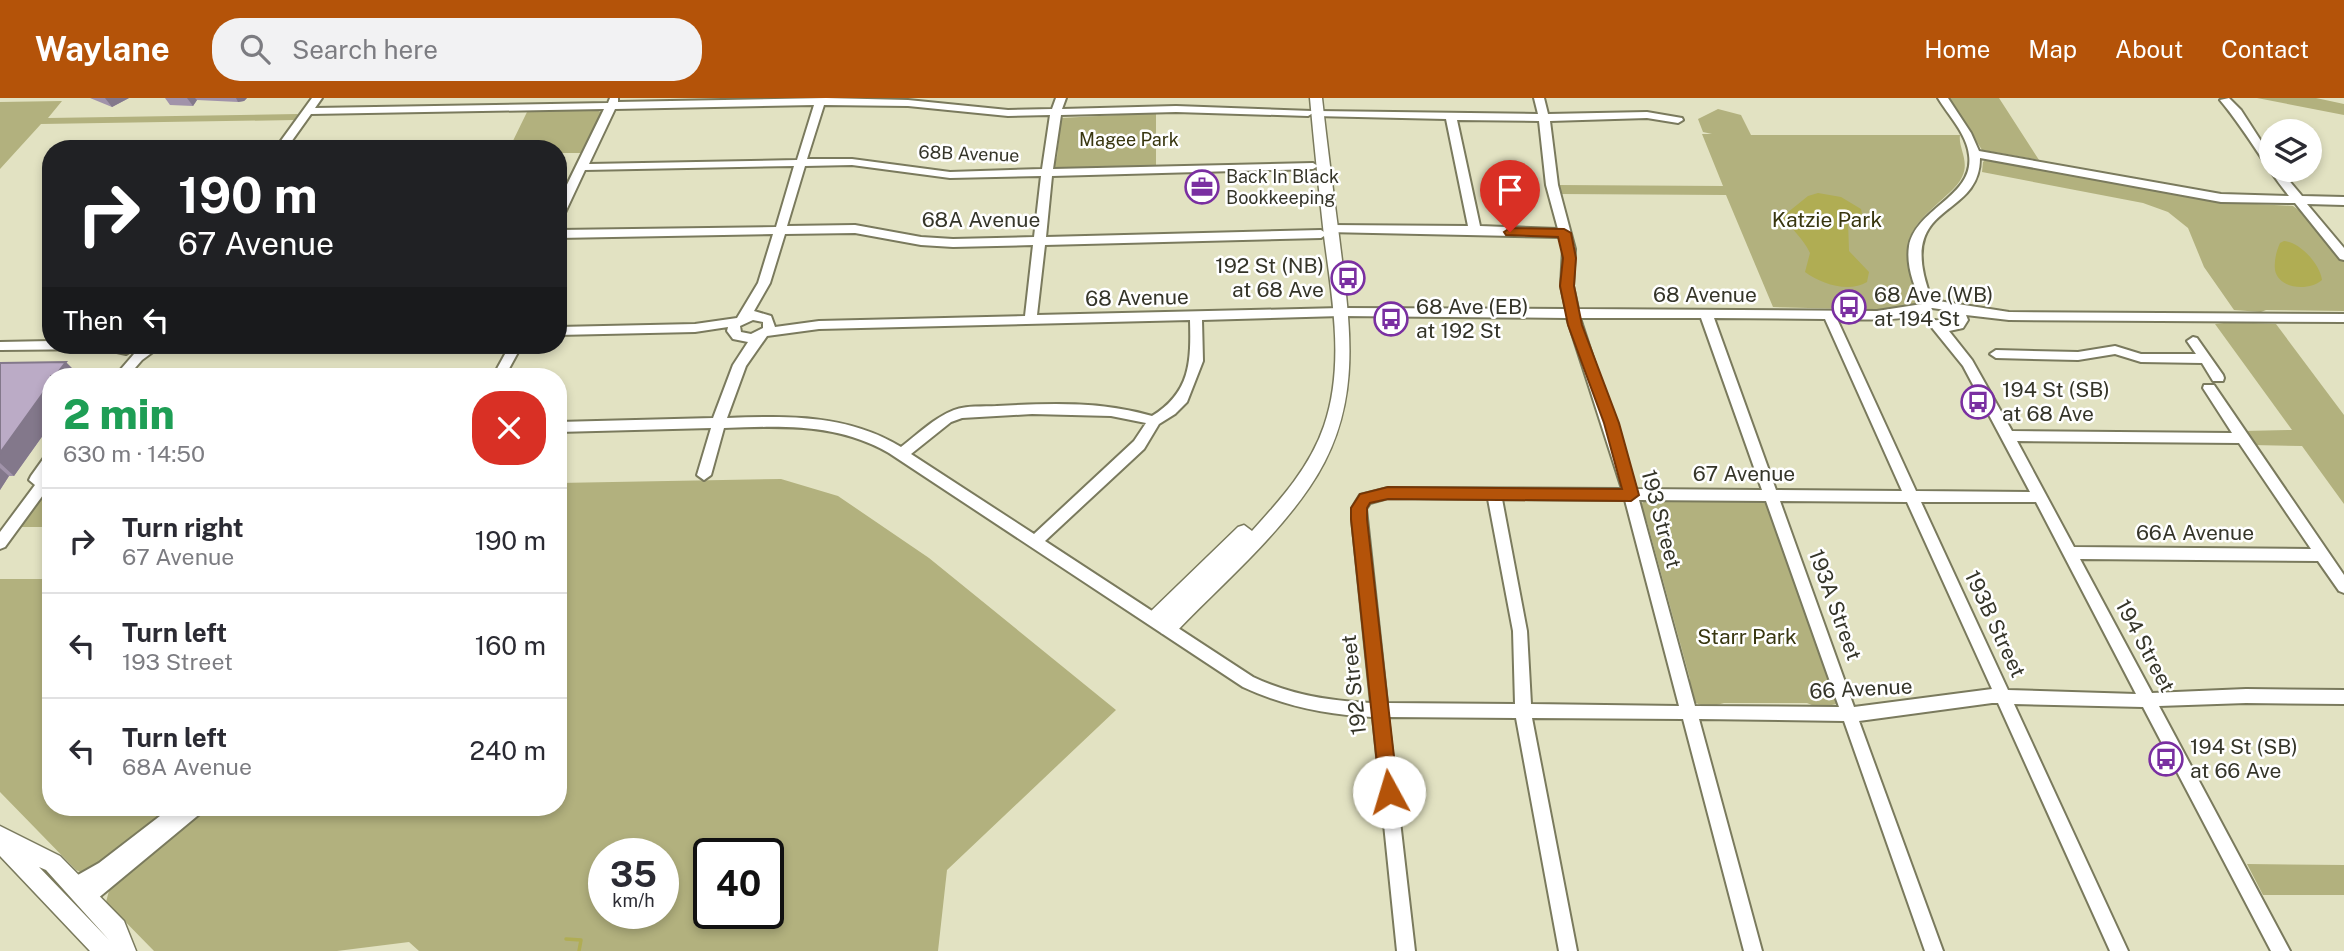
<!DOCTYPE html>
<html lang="en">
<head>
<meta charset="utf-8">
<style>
  :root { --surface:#fff; --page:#f2f2f3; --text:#2b2b33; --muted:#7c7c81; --line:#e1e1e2; --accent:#b45309 }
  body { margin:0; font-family:"Public Sans",sans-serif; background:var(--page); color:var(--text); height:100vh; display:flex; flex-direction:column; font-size:26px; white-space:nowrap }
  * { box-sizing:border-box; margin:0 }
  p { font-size:23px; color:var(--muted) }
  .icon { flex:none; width:38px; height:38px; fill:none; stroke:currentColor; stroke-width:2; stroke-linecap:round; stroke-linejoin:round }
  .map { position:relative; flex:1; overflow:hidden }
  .details { position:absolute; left:42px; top:270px; width:525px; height:448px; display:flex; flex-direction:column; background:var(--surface); border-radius:28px; box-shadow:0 4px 10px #0003 }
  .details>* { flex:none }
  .top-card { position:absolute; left:42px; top:42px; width:525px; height:214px; border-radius:28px; box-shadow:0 4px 10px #0003; background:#202124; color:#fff; overflow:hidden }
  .tools { position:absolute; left:2259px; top:21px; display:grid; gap:14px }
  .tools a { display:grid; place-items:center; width:63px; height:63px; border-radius:50%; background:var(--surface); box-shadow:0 4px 10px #0003; font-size:35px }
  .speed { position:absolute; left:588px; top:740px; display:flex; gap:14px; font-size:35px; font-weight:700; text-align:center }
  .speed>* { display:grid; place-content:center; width:91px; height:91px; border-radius:50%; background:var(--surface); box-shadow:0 4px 10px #0003; line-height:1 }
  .speed small { font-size:18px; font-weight:400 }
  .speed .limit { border:4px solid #111; border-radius:10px; background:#fff; color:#111 }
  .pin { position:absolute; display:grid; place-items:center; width:60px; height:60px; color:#fff; margin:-72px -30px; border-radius:50% 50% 50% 0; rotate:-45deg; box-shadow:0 0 7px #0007 }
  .pin .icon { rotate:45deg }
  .me { position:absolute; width:77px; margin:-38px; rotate:354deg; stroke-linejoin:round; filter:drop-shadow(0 0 5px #0008) }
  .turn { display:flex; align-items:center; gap:24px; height:147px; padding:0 21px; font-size:32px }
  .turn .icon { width:91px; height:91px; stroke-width:2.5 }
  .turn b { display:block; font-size:49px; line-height:60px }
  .then { display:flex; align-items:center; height:66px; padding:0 21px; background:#0003; gap:14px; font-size:26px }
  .round { display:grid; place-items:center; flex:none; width:74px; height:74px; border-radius:28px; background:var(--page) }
  .headline { display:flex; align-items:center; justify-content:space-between; height:119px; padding:0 21px }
  h1 { font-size:42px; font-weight:800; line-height:52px; color:#1e9e55 }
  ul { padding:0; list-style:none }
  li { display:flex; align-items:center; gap:21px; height:105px; padding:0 21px; border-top:2px solid var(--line) }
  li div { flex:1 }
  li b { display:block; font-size:26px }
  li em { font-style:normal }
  header { display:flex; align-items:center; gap:42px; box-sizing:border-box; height:98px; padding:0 35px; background:var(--accent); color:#fff }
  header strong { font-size:33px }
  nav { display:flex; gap:38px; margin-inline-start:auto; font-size:24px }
  .search { width:490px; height:63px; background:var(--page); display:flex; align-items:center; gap:18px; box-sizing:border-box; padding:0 24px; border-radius:28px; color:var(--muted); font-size:26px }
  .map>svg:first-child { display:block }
</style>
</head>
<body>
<header>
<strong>Waylane</strong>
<div class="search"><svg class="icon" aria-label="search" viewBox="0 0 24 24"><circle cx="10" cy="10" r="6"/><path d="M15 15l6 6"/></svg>Search here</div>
<nav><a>Home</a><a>Map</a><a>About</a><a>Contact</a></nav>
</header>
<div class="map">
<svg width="2344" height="853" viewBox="0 0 2344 853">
  <rect width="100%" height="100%" fill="#e2e2c2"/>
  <path fill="#b2b17e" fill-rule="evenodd" d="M1949,0H1999L2039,62L1982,52Z
    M2257,0H2316L2344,6V17Z
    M62,3L48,20L298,16L294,22L41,26L0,71V4Z
    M595,11L602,15L584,55H558V51H509L527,14Z
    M1718,11L1741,17L1751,37H1960C1958,50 1970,63 1962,79C1957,90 1945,98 1936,107C1895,143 1906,158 1922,204L1891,212L1773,209L1726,97L1559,96L1557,87L1723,88L1702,36H1712L1703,34L1698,21Z
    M1156,15V68L1059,72L1053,67L1057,59L1061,20Z
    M1988,60L2220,104L2293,108L2303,115L2344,164V213L2266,212L2261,214L2234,212L2204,169L2188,130L2168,114L2143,105L1982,74L1983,64Z
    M2232,224L2276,226L2344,317V406L2302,348L2252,347L2243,333L2292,332L2215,226Z
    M781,381L838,398L929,460L1116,612L947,772L938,853H419L409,844L337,853H154L106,804L110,789L203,709H558V385ZM604,756H663V816H604ZM709,756H768V816H709Z
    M51,393V429H18L40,397L48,396Z
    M1659,401L1667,404L1760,402L1768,407L1837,603L1836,606L1819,610L1807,605H1724C1712,608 1705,611 1693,603L1688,586L1690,581L1647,424L1640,407L1646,402Z
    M0,481H51V709H177L106,766L84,776L76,772L0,694Z
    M2247,766L2344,767V797H2263Z"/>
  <path fill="#b0ad53" d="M1818,95L1841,99L1861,111L1862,116L1848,123L1849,153L1869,174L1867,184C1849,195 1821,186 1805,174L1810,155C1803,140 1790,129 1782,119L1808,98Z
    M2284,143C2300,144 2320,166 2322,182C2310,193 2279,192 2275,172C2274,163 2276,154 2280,145Z"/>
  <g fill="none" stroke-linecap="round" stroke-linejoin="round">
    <path stroke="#b0ad53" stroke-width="3.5" d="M566,841L581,842L579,853"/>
    <defs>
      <path id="minor" d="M312,0H322L315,10L608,5L610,0H618V4L826,0L908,2L1008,12L1052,11L1056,0H1066L1062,11L1176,8L1312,13L1313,15L1308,18L1176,14L1061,17L1053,71L1313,65L1318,68L1313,71L1052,78L1046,139L1321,132L1327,136L1321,140L1045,147L1037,217L1341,210L1566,211L1561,188L1563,151L1560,139L1326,134V128L1330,127L1468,128L1446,21L1314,18V14L1318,13L1538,16L1534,0H1544L1548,16L1647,14L1682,20L1683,22L1678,25L1647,20L1550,23L1558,87L1575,151L1573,188L1578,211L1877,213L1922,206C1914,188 1906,168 1909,148C1916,110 1975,98 1969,57C1967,36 1948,17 1938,0H1948L1971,35L1979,53L2221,96L2289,98C2264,67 2246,33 2220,2L2229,0L2241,12L2272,60V72H2280L2302,98L2344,99V107L2307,106L2344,150V162L2340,161L2295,105L2221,104L1980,60C1980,124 1892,101 1932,202L2009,214L2344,216V224L2009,222L1966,217L1968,222L1963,230L1949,233L1972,262L2012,333L2232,335L2203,290L2204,287H2214L2344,477V495L2339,493L2318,463L2080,461L2152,595L2246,591L2344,592V606L2246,605L2159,608L2290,853H2271L2143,609L2014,606L2128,853H2110L1998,605H1992L1859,623L1943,853H1925L1844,623L1699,621L1762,853H1744L1683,621L1532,620L1577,853H1559L1516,620L1388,619L1415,853H1397L1373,619C1327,617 1284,608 1243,589L889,355C837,325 782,328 724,330L711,377L704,382L697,377L711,330L558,334V324L713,320L733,267L748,244L733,241L727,233L728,229L695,234L558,237V229L695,226L737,220L758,185L773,136L558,140V132L776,129L794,68L585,72L564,117L558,121V105L604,11L311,16L286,51H275ZM814,7L797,62L589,66L615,11ZM824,7L908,8L1008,18L1050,17L1042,71L950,74L852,61H807ZM1457,22L1539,23L1546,87L1558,131L1480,128ZM852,67L950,80L1041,78L1034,139L953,141L921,139L855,127L787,128L805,68ZM855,135L921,147L953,149L1033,147L1025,218L819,223L775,229L771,218L754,213L770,185L785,136ZM1932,210L1946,212L1957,220L1950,225L1935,222L1929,226L1963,268L2030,394L1916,393L1837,221C1859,221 1918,225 1932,210ZM1341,218L1567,220L1622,391L1388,390L1360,397L1352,410V421L1371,605C1330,603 1291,597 1253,579L1045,443L1144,351L1159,326L1175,316L1187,304L1203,263L1202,222ZM1580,220H1701L1762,392L1636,391ZM1714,220L1825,221L1902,393L1776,392ZM753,222L763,224V230L751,236L741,234L740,228ZM1190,222C1191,263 1191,294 1152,318C1102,303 1049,305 997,308C983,309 967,307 954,312C934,320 918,336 901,349C847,316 788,318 727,320L746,268L767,238L819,231ZM1032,316L1111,318L1146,325L1134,343L1034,436L911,356L951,324L962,320ZM2017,343L2239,345L2311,451L2074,449ZM1388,400L1488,401L1513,533L1515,606L1387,605L1366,411L1370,405ZM1502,401L1625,402L1679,608L1531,606L1527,533ZM1639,402L1766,403L1839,609L1695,608ZM1780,403L1907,404L1992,591L1854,609ZM1921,404H2036L2136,596L2008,592Z
        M2193,239L2197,240L2223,277L2224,280L2223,283H2213L2202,265L2141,264L2115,256L2078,262L1996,260L1990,256L1996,252L2078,254L2115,248L2141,256H2196L2187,243Z
        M51,243V247H122L130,249L132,252L126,256L103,251L0,252V244Z
        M151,247L157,251L142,262L128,278H115L134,256Z
        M510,247H522L505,278H493Z
        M51,356V386L5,449L0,451V434L35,387L29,382L31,378L46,357Z
        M184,709H204L202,714L91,806L85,808L79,806L76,800L79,795L75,796L69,794L66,788L69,782L99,765L160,718L166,715L172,718Z"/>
      <path id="major" d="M1310,0H1322C1327,46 1333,92 1339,138C1350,229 1365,309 1309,390C1272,444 1220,488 1175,535L1168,537L1161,535L1160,527L1148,526L1146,521L1148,516L1238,429L1244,427L1252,433C1281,401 1310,369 1324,328C1345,267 1332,200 1324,138C1319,92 1314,46 1310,0Z
        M0,728L60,758L124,823L136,853H90L0,758ZM39,769L46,772L109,842Z"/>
    </defs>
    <use href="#minor" stroke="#7a7a5d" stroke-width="4"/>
    <use href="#major" stroke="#7a7a5d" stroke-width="3"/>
    <use href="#minor" fill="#fff" fill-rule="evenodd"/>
    <use href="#major" fill="#fff" fill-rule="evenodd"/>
  </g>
  <path fill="#a193aa" d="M90,0H129L112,9Z
    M165,0H247L244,3L238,4L197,2L193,8L170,7Z
    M0,265L51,278V326L14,378H9L0,392Z"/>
  <path fill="#83788b" d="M105,0H129L112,9Z
    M187,0H195L197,2L193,8Z
    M236,0H247L244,3L238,4Z
    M66,264L80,278H55Z
    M51,284V326L14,378L0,365V355Z
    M0,370L9,378L0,392Z"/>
  <path fill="#bbabc6" stroke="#83788b" stroke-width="2" d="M66,264L55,278H51V284L0,355V265Z"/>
  <path fill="#b45309" stroke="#753606" stroke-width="2" d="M1510,130L1564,131L1571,135L1576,160L1574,188L1582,227L1619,325L1639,397L1631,403L1388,401L1370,405L1367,410V421L1398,694L1395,700L1389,703L1382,700L1380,694L1351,421V410L1360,396L1388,389L1622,391L1604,325L1568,227L1560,188L1563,160L1558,139L1506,137L1504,134Z"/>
  <defs>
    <symbol id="office-ring" viewBox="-11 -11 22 22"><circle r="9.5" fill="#fff" stroke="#7a2fa1" stroke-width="1.5"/><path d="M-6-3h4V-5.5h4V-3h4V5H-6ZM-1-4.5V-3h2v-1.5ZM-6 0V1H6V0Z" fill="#7a2fa1"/></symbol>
    <symbol id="bus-ring" viewBox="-11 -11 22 22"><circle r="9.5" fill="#fff" stroke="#7a2fa1" stroke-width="1.5"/><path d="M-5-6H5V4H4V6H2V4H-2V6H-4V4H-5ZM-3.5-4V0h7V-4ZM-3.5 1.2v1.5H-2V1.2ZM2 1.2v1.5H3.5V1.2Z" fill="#7a2fa1"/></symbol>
  </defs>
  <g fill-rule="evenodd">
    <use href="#office-ring" x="1183" y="70" width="38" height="38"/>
    <use href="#bus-ring" x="1329" y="161" width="38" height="38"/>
    <use href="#bus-ring" x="1830" y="190" width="38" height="38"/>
    <use href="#bus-ring" x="1372" y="202" width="38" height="38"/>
    <use href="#bus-ring" x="1959" y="285" width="38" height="38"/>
    <use href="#bus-ring" x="2147" y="642" width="38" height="38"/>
  </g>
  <g text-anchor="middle" stroke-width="5" stroke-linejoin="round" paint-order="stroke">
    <g font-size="18" fill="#38360f" stroke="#fff">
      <text x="1129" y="48">Magee Park</text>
    </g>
    <g font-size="18" fill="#353529" stroke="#fff">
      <text transform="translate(969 56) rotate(2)" y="6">68B Avenue</text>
    </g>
    <g font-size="18" fill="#353529" stroke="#fff" text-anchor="start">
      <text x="1226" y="85">Back In Black<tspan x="1226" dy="21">Bookkeeping</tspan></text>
    </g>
    <g font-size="21" fill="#353529" stroke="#fff">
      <text x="981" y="129">68A Avenue</text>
      <text x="1705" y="204">68 Avenue</text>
      <text transform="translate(1137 200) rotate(-1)" y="7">68 Avenue</text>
      <text x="1744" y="383">67 Avenue</text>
      <text transform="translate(1661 421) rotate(75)" y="7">193 Street</text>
      <text x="2195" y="442">66A Avenue</text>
      <text transform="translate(1835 507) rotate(70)" y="7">193A Street</text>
      <text transform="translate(1995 526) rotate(65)" y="7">193B Street</text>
      <text transform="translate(2145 548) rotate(62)" y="7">194 Street</text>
      <text transform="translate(1354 587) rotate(-96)" y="7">192 Street</text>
      <text transform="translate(1861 591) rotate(-3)" y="7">66 Avenue</text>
    </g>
    <g font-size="21" fill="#38360f" stroke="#fff">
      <text x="1827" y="129">Katzie Park</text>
      <text x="1747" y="546">Starr Park</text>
    </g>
    <g font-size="21" fill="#353529" stroke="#fff" text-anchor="start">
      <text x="1324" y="175" text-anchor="end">192 St (NB)<tspan x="1324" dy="24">at 68 Ave</tspan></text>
      <text x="1874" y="204">68 Ave (WB)<tspan x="1874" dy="24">at 194 St</tspan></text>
      <text x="1416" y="216">68 Ave (EB)<tspan x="1416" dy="24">at 192 St</tspan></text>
      <text x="2002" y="299">194 St (SB)<tspan x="2002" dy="24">at 68 Ave</tspan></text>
      <text x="2190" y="656">194 St (SB)<tspan x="2190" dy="24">at 66 Ave</tspan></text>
    </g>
  </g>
</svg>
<div class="tools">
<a><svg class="icon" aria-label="layers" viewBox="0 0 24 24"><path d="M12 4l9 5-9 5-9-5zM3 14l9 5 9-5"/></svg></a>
</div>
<div class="speed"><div>35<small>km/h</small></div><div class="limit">40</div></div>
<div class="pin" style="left:1510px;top:134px;background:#d93025"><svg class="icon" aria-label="arrive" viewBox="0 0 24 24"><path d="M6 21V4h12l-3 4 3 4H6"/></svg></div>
<svg class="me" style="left:1389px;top:694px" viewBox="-20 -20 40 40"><circle r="19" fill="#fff"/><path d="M0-13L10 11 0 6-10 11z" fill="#b45309"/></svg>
<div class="top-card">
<div class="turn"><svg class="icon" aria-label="right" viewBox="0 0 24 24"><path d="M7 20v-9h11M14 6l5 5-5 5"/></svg><div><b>190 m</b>67 Avenue</div></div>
<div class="then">Then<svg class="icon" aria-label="left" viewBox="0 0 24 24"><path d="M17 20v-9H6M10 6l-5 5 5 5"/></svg></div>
</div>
<section class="details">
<div class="headline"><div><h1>2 min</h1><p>630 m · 14:50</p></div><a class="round" style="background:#d93025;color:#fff"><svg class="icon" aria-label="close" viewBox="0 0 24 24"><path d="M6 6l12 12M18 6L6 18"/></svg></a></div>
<ul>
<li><svg class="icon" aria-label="right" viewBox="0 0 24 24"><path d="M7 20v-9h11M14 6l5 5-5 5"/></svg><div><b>Turn right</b><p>67 Avenue</p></div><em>190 m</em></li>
<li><svg class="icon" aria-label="left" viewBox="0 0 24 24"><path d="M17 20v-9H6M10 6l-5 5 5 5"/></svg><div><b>Turn left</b><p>193 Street</p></div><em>160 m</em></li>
<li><svg class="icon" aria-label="left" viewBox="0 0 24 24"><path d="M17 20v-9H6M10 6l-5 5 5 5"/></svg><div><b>Turn left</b><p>68A Avenue</p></div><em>240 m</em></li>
</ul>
</section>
</div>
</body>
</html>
